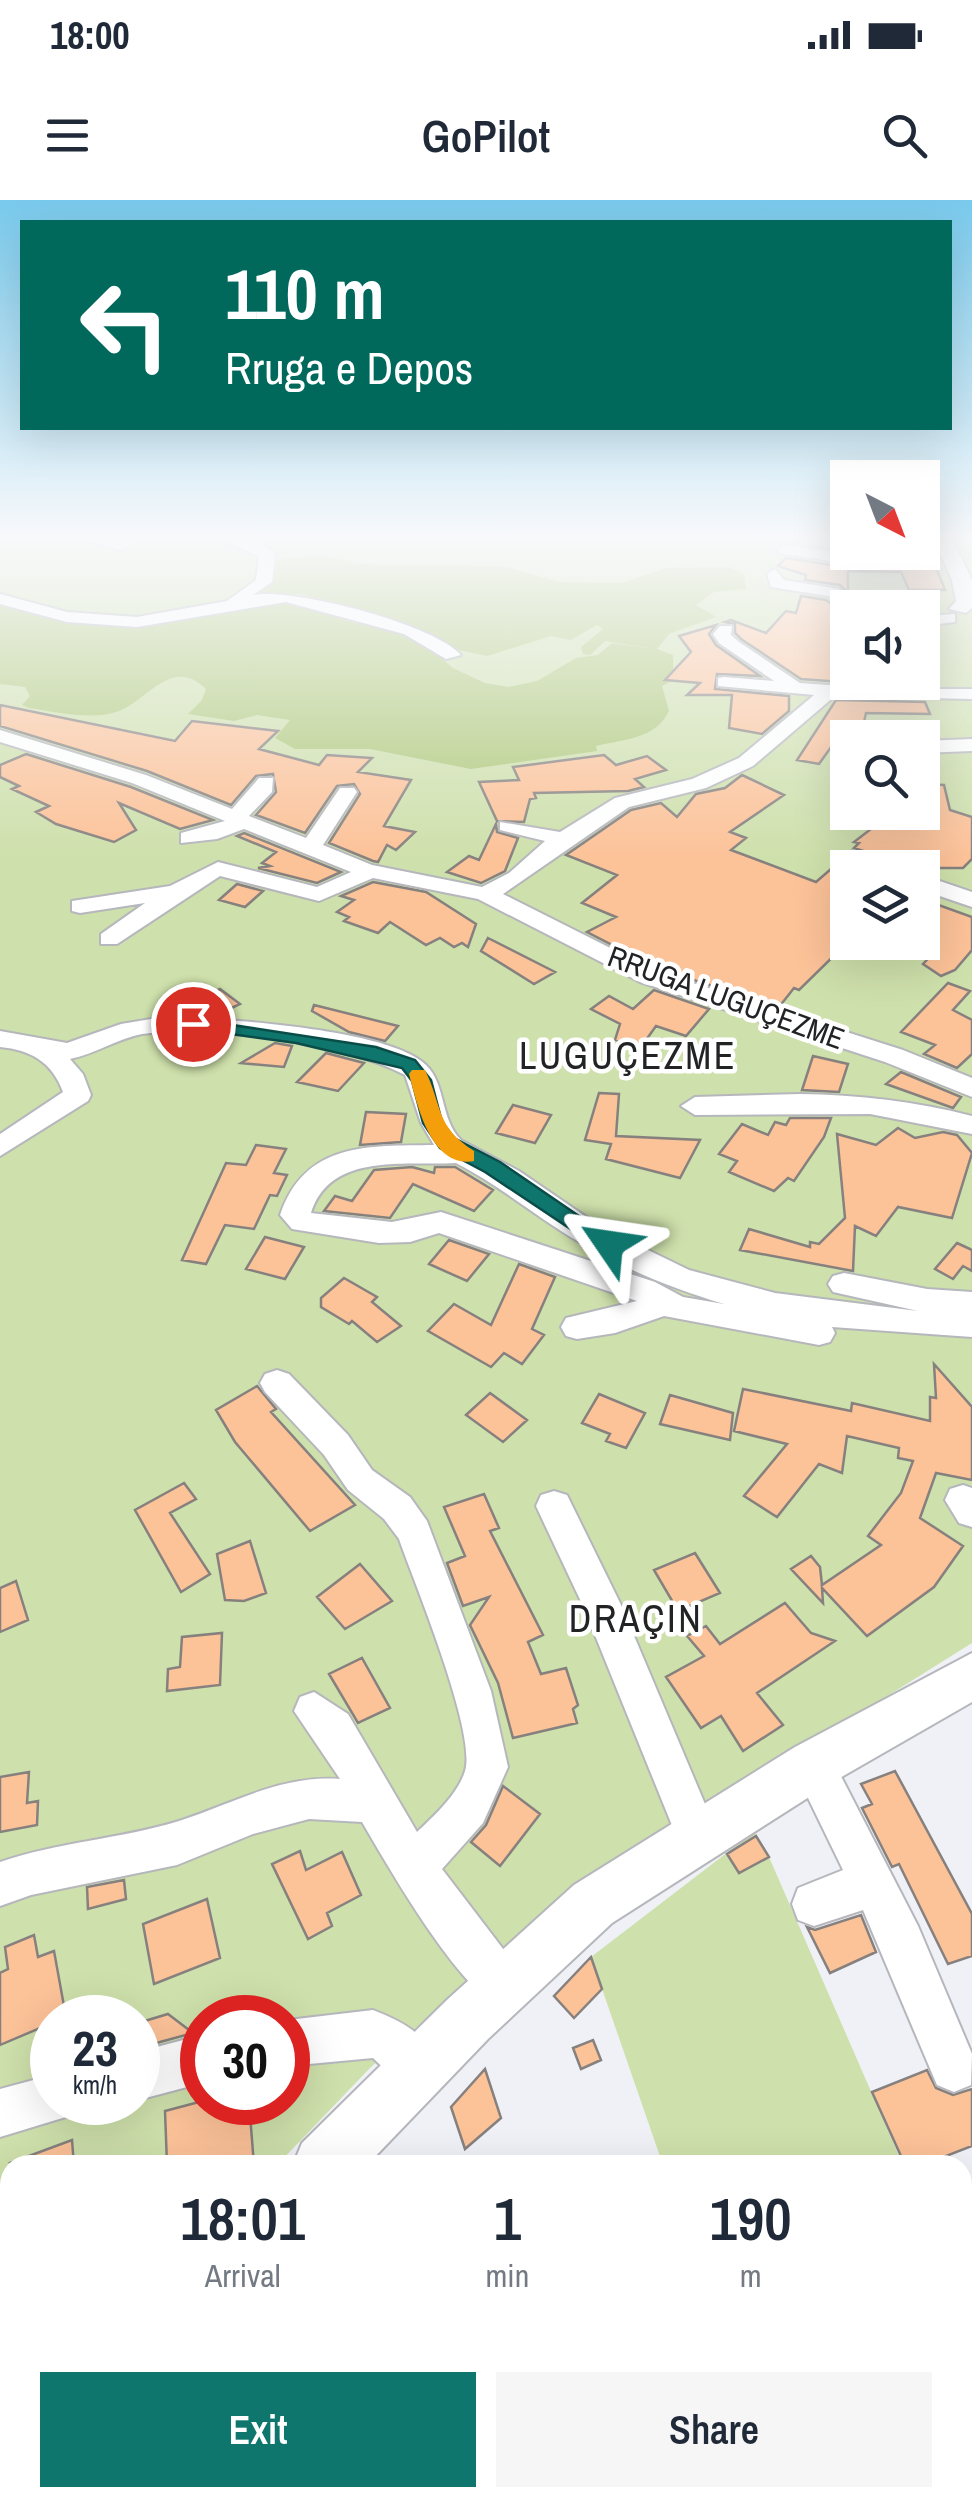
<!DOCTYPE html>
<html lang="en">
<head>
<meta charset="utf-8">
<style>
  :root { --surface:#fff; --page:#f6f6f7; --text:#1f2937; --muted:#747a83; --accent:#0f766e }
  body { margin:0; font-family:"Archivo Narrow",sans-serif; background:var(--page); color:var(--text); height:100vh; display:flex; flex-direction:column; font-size:38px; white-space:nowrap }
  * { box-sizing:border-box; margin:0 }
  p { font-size:32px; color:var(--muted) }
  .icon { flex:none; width:55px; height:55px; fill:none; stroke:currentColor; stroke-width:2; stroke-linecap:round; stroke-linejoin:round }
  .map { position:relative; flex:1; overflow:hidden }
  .details { position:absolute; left:0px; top:1955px; width:972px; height:352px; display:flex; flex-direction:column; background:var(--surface); border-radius:30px 30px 0 0; box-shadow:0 10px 40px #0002 }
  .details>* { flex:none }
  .guide { position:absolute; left:20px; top:20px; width:932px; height:210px; border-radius:0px; box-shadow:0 10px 40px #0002; background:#00695c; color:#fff; overflow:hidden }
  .needle { width:65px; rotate:138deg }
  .tools { position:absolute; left:830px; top:260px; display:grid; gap:20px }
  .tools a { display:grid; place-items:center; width:110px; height:110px; border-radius:0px; background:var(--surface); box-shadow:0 10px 40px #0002; font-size:50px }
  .speed { position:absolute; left:30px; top:1795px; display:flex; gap:20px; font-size:50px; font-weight:700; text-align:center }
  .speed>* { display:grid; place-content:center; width:130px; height:130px; border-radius:50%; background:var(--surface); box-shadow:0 10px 40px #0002; line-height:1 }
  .speed small { font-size:25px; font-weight:400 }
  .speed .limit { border:15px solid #d22; background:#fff; color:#111 }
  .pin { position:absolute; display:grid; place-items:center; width:85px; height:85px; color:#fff; margin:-42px; border:5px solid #fff; border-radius:50%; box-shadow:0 2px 10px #0007 }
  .me { position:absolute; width:110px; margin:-55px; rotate:302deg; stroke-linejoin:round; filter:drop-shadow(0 0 8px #0008) }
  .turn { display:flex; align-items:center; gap:35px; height:210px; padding:0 40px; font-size:45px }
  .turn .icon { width:130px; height:130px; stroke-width:2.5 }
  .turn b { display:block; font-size:70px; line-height:85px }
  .eta { display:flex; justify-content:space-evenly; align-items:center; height:170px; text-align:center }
  .eta b { font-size:60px; font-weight:600; line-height:70px }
  .primary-button { display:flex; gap:20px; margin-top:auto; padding:20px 40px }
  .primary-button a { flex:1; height:115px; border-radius:0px; background:var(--accent); color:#fff; font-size:40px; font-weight:600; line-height:115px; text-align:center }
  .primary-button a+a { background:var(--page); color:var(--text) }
  .status { display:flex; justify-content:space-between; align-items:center; height:70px; padding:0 50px; background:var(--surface); direction:ltr }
  .status svg { height:28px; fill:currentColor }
  header { display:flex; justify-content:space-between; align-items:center; height:130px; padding:0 40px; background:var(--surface); font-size:45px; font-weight:600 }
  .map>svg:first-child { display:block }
</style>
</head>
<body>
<div class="status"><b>18:00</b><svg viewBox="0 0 49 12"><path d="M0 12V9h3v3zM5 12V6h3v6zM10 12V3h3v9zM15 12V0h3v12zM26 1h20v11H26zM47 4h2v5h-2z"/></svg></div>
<header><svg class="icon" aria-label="menu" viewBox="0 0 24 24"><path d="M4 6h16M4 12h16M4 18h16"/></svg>GoPilot<svg class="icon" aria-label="search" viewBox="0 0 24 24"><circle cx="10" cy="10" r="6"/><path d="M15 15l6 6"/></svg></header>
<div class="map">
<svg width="972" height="2307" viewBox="0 0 972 2307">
  <rect width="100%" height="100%" fill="#eff1f6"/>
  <path fill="#cee0ab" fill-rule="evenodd" d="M0,337H847L848,352H922L923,337H972V1443L563,1699L371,1867L277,1965H10V2155L0,2161ZM848,408H922V482H848ZM848,538H922V612H848ZM848,668H922V742H848ZM52,1818H138V1902H52ZM202,1818H288V1902H202Z
    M754,1632L769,1657L903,1965H663L591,1757Z"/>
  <path fill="#aec878" d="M318,355L360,364L502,366L560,382L622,383L666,368L729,367L744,374L746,389L714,392L696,405L716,417L669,434L657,449L673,455V480L662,486L669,511C655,540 623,539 596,546L597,551L471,569L370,549H295L275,538L290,520L257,515L234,521L188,514L202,500L206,489C171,454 145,504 116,512C92,520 54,512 29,508L22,505L30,496L25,487L0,484V403L133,424L284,399L347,421L412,434L453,468L485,483L509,487L537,481L576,458L598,455L612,443L654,449L605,441L590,455L583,454L581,447L603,429L597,425L571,440L551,436L487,456L459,450L413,427L301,394H273L212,410L272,382L275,362L280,359Z"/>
  <path fill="#fcc298" stroke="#86817e" stroke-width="2.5" d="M866,352L931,355L945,390H909L901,372L848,371V393L840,385L805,380L806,375L778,366L786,358L831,365Z
    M801,396L826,400L848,416V482L919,485H884L801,479L741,439L735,433V424L725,422L731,420L766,433L786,411L796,413Z
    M716,425L709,434L716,445L760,476L717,474L715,489L789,496V511L762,534L729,528L732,495H687L700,483L665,480L691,452L679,436Z
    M836,500L925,502L930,514L866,513L864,522L847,542L836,540L819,564L797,560Z
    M0,505L175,541L192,521L278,531L259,549L319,565L327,555L372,558L358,572L411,580L384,626L415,632L396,650L387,645L378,662L373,661L329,643L360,594L354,584L337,586L305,633L256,615L276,592L273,574L256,576L231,605L147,571L0,526Z
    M26,554L131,587L213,620L180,629L119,603L136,630L114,642L56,624L36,612L49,606L12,589L19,586L0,577V565Z
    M604,555L616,565L647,556L666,570L635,579L644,587L628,591L534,593L536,598L530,599L524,622L497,621L479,582L519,580L513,567Z
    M742,575L784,595L730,632L746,638L731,650L816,682L839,662L851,668L848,742L799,790L794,788L779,807L659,769L587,732L616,717L582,703L617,675L566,655L631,610L661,603L677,617L696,594L725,588Z
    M923,584L944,585L950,610L972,617V659L963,668H893L888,659L854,648L859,643L854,642L893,612H922Z
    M496,624L497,632L518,638L505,671L481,683L447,672L469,656L479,660Z
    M244,633L341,672L317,683L258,668L270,666L262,663L276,652L237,636Z
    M373,682L426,692L476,724L468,747L462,743L454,747L440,738L426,745L390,722L378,733L344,721L349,717L337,712L354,700L341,696Z
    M237,684L263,691L245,707L219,700Z
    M922,699L972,717V750L955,770L941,776L923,764L938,748L922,742Z
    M488,738L555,772L534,784L481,751Z
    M948,783L970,791L953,810L972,820V854L957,868L924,854L935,845L901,832Z
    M220,789L240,804L215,816L207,815L192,802Z
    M654,790L709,809L686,836L656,826L641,847L615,840L620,824L591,809L609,796L633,809Z
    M314,805L398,826L385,841L349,832L312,811Z
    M184,835L190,836L212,841L195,861L167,854Z
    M275,843L292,846L284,867L241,863Z
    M326,853L364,863L338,891L297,882Z
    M813,856L848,864L839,892L802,890Z
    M901,872L961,897L953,908L886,884Z
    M599,893L619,894L616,936L700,940L680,978L606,959L611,944L585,940Z
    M513,905L551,915L535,943L496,933Z
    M366,912L406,914L401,942L360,945Z
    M790,918H831L824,937L794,981L788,978L774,991L729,972L737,961L719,954L742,924L768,935L775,922L786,925Z
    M898,928L915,938L943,932L957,935L972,953L952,1018L898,1007L876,1036L855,1026L853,1071L740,1050L749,1029L810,1047V1042L819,1044L845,1018L837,934L876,945Z
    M256,945L286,949L274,973L287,975L277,996L270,995L254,1029L225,1025L206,1064L182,1060L226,963L246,965Z
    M412,967L434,973L435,967H455L493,990L474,1011L413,984L390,1018L324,1011L335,996L352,1001L374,970Z
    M265,1037L304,1047L285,1079L246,1069Z
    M449,1040L489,1054L467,1081L429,1064Z
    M957,1043L972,1050V1071L963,1066L953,1079L935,1069Z
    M519,1064L555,1077L532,1129L544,1135L522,1164L504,1153L491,1167L428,1131L454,1104L491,1125Z
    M344,1078L377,1097L372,1102L401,1126L377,1142L352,1121L349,1124L321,1107V1098Z
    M934,1164L972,1207V1280L936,1273L920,1318L963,1346L934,1387L867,1436L822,1388L823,1403L791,1369L811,1356L820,1367L822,1385L881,1345L868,1336L901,1293L913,1261L898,1258L899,1248L847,1236L842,1273L819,1264L777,1317L744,1296L787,1244L734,1231L743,1189L851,1211L852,1203L930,1221V1197L936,1198Z
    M257,1186L276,1209L271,1212L355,1305L310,1331L235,1242L216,1210Z
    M490,1193L527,1220L503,1242L466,1215Z
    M599,1194L645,1213L626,1248L606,1241L610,1234L582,1223Z
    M670,1195L733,1213L730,1240L660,1224Z
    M184,1283L196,1299L170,1313L210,1374L181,1392L135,1310Z
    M484,1294L499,1328L490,1331L543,1435L528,1442L541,1474L566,1468L578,1505L573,1509L577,1523L513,1538L498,1483L470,1425L489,1397L463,1406L447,1363L465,1356L444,1307Z
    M250,1341L266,1393L244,1401L225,1400L217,1354Z
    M695,1353L720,1393L678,1411L654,1370Z
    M360,1364L392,1401L345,1429L317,1397Z
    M16,1381L28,1420L0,1432V1388Z
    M785,1403L811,1433L835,1441L757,1493L783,1525L743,1551L721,1516L701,1528L666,1477L704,1456L687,1436L706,1426L720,1444Z
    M222,1433L220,1485L167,1491L168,1469L180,1467L182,1437Z
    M362,1458L390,1508L358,1523L329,1474Z
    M895,1571L972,1714V1756L948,1764L899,1664L892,1667L862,1608L872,1604L861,1584Z
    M29,1572L27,1603L38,1601L37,1625L0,1632V1577Z
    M503,1586L540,1614L500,1666L471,1642L486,1625Z
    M756,1636L769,1657L739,1673L727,1654Z
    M300,1651L306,1670L342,1652L361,1695L327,1713L332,1726L308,1739L272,1664Z
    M124,1680L126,1699L88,1709L87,1687Z
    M207,1699L220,1758L154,1784L143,1724Z
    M861,1715L876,1752L830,1773L807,1727L815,1730Z
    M34,1735L38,1757L54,1751L66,1817L52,1818V1823L0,1845V1773L8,1769L5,1747Z
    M591,1757L602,1789L574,1818L554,1796Z
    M168,1814L193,1833L138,1848V1823Z
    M593,1840L601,1860L581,1869L573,1848Z
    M485,1869L501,1918L465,1949L451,1907Z
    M927,1870L936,1888L953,1895L972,1889V1946L923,1965H905L872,1892Z
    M199,1902H249L254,1965H167L165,1911Z
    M72,1940L74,1965H11L10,1963Z"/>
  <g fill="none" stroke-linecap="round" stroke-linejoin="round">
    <defs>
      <path id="minor" d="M76,337H148L120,350Z
        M216,337L257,341L275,354L272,382L253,395C294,388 433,424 461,455L446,459L404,434L286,402L137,427L67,422L0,404V394L67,412L137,417L227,401L256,380L259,356Z
        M922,341L956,347L948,352L922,351Z
        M784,345L830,351L848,349V352H863L830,361L779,353V347Z
        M775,369L784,380L839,389L856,408H848V413L828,396L771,387L767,374Z
        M955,414V422L922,426V416Z
        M720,426H732L731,435L739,442L800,483L884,489H972V499L835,496L753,566L706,588L629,607L503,694L658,772L903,850L972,878V897L885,862L640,782L478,699L373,678L319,701L220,676L117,744H101V734L145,703L80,713L72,711V701L170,686L218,662L317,687L351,672L244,629L217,639L181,643V633L225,621L132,583L0,542V530L146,575L232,609L259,578H273L272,592L249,616L306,638L340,588H354L357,592L323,645L372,665L482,687L509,673L545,641L500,630V622L560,632L615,598L692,579L739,558L814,495L718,486V478L724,477L774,481L719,443L713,434Z
        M972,539V551L922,553V541Z
        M852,651L887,663L890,668L844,663L841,658Z
        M922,675L972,692V707L922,690Z
        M163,817C217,818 388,828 426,865C446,884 440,919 461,940L519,971L601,1027L689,1070L775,1093L918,1111L833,1092L828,1084L833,1076L844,1073L927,1089L972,1092V1137L832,1127L835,1133L830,1142L819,1145L664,1116L615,1133L577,1139L566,1136L561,1127L566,1118L637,1101L439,1033L410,1042L379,1043L292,1029L280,1015C305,942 367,946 434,945L421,923L405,875C347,844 208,824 142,834C117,839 95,854 70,859L83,874L91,895L88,901L0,956V934L63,892C52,862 31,850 0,847V831L67,843L121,824ZM456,963C501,986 537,1018 581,1043C626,1070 674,1089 724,1104L683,1097L655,1082L441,1012L392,1022L311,1013C330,952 405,966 456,963Z
        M800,894C859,895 915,901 972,916V934L870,914L695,915L681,906L695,897Z
        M277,1170L289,1174L348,1235L372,1270L410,1297L427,1321L491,1491L508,1567L483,1623L442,1669L520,1771L527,1787L520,1803L504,1810C459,1791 389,1668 362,1622L309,1619L253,1634L177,1665L31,1695L0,1706V1662C58,1642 121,1639 179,1621C234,1603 281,1575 340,1579L294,1511L300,1497L314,1492L348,1514L417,1632C434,1616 458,1594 465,1571C477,1533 414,1382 399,1339L384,1319L348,1290L324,1255L265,1192L260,1183L265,1174Z
        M963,1285L972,1288V1327L959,1323L945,1300L950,1289Z
        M554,1291L567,1295L621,1405L718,1635L712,1650L697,1656L682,1650L584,1408L536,1306L541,1295Z
        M813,1545L828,1551L918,1726L972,1854L971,1885L954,1892L937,1885L863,1710L814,1726L798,1720L792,1704L798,1688L843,1670L792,1565L798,1551Z
        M373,1810C404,1822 429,1836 442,1868L435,1885L418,1892L401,1885L373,1858L288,1866V1820Z
        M202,1835V1883L138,1900V1852Z
        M52,1875V1902H75L69,1916L0,1937V1889Z"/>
      <path id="major" d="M933,337H951L972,380V408L966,413L949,409L956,401L952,380Z
        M972,1453V1502L831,1583L612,1723L488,1839L367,1965H293L302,1943L448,1799L574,1685L795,1547Z
        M10,2201V2270L0,2274V2205Z"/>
    </defs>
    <use href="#minor" stroke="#b5b7bc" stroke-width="4"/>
    <use href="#major" stroke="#b5b7bc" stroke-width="4"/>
    <use href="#minor" fill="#fff" fill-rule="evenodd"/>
    <use href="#major" fill="#fff" fill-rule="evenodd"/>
  </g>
  <linearGradient id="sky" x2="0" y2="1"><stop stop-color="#79caed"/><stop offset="0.51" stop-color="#f8f9fb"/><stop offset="1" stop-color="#f8f9fb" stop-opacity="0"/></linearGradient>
  <rect width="972" height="660" fill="url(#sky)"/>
  <path fill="#0f766e" stroke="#0a4d48" stroke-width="2.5" d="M193,819L376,847L415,860L431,880L442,922L454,938L500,962L620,1044L616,1050H602L485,972L440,948L423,923L412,881L402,868L296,843L187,828V820Z"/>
  <path fill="#f59e0b" d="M412,870H425C443,907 435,926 474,951V961C431,969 417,904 409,874Z"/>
  <g text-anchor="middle" stroke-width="9" stroke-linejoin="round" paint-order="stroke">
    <g font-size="30" fill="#222325" stroke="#fff">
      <text transform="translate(726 798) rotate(20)" y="10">RRUGA LUGUÇEZME</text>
    </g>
    <g font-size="38" letter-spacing="2.5" fill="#222325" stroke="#fff">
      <text x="628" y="869">LUGUÇEZME</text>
      <text x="636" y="1432">DRAÇIN</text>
    </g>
  </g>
</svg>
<div class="tools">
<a><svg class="needle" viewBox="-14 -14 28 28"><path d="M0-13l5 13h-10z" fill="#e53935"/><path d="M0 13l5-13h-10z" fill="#747a83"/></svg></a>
<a><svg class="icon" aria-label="sound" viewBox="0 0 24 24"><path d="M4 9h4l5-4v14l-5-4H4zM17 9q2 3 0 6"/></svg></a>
<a><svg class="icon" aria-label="search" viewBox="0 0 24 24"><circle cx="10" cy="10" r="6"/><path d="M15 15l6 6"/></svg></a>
<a><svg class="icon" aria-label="layers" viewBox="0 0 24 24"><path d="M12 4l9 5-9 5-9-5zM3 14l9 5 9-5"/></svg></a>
</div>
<div class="speed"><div>23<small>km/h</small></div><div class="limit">30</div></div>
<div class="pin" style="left:193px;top:824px;background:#d93025"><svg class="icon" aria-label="arrive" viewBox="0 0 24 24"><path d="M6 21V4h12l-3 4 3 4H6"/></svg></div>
<svg class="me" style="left:609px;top:1044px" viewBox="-20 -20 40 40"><path d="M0-17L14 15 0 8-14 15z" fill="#0f766e" stroke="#fff" stroke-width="4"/></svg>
<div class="guide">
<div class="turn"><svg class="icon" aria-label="left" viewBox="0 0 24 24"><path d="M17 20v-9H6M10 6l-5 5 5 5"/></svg><div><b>110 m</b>Rruga e Depos</div></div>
</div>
<section class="details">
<div class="eta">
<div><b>18:01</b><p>Arrival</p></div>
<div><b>1</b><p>min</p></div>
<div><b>190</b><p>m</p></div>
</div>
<div class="primary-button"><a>Exit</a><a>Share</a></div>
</section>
</div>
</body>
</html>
